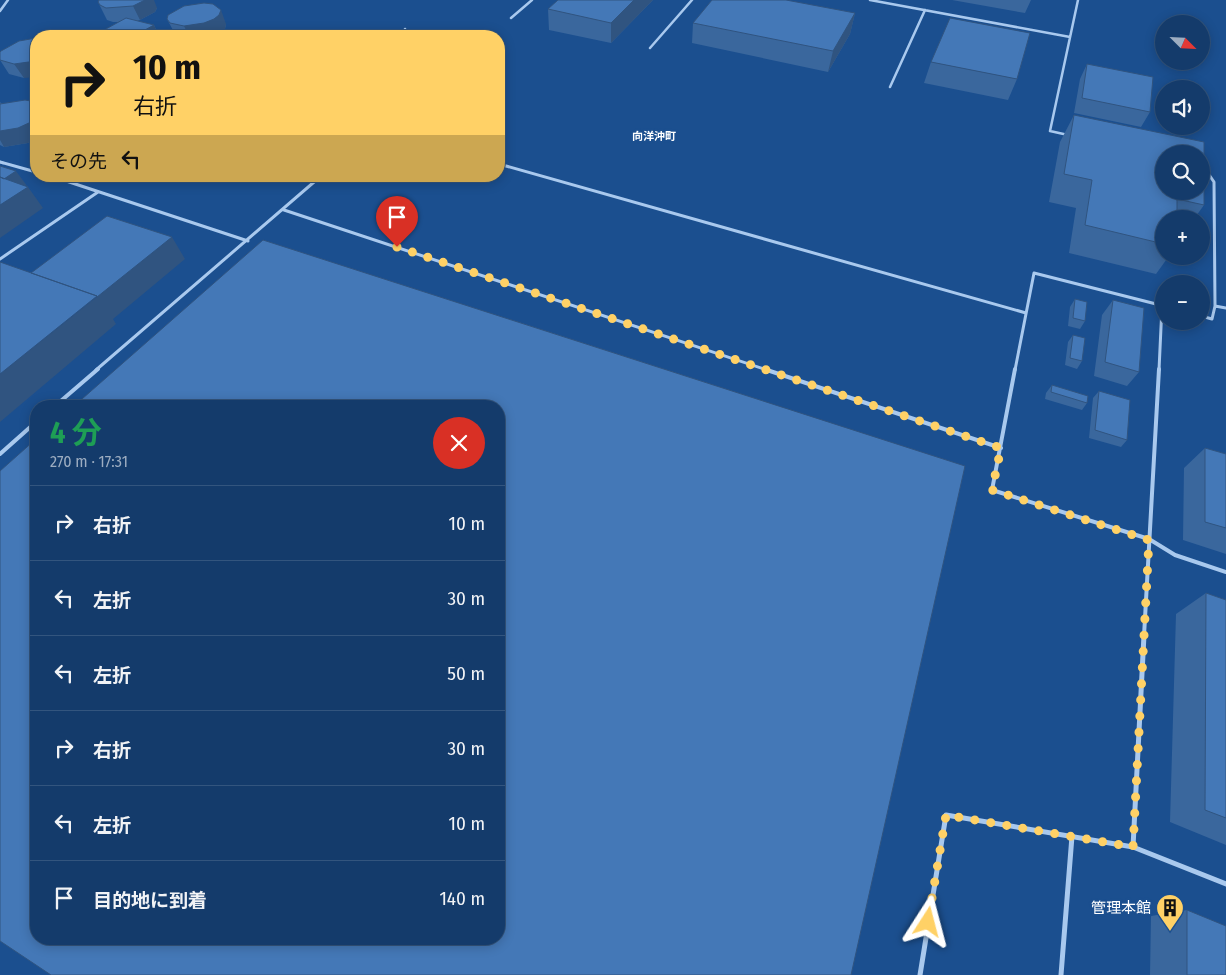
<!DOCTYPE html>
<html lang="ja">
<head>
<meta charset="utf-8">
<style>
  :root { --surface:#143b6b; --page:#214673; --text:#f1f3f6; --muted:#9dadc1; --line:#33557e }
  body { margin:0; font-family:"Fira Sans Condensed","Noto Sans JP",sans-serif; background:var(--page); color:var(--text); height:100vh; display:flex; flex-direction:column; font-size:19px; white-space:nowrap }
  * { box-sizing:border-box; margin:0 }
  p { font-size:16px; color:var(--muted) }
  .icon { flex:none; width:28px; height:28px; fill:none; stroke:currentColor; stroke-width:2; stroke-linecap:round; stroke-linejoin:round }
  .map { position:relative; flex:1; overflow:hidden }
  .details { position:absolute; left:30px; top:400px; width:475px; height:545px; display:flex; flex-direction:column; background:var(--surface); border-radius:20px; box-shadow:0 2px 12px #0003,0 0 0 1px var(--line) }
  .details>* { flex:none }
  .banner { position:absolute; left:30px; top:30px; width:475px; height:152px; border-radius:20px; box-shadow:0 2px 12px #0003,0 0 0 1px var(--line); background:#ffd166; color:#111; overflow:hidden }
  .needle { width:32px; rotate:114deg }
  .controls { position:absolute; left:1155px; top:15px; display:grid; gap:10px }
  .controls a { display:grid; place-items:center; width:55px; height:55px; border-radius:50%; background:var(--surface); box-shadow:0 2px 12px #0003,0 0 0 1px var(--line); font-size:25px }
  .pin { position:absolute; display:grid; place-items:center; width:42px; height:42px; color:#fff; margin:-51px -21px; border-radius:50% 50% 50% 0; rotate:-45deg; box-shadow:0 0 5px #0007 }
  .pin .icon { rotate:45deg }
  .me { position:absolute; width:55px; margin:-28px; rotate:9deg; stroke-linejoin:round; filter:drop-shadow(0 0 4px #0008) }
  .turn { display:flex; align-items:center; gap:18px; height:105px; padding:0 20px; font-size:22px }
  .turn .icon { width:65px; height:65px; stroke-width:2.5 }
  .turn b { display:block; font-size:35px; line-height:42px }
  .then { display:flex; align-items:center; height:48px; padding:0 20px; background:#0003; gap:10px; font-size:19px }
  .round { display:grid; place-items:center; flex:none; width:52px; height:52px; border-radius:26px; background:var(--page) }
  .head { display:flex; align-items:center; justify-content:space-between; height:85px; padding:0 20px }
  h1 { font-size:30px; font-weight:700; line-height:38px; color:#1e9e55 }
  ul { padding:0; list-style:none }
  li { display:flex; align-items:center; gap:15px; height:75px; padding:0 20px; border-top:1px solid var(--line) }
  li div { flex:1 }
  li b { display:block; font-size:19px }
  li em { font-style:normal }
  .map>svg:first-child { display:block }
</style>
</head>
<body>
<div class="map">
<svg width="1226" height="975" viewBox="0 0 1226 975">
  <rect width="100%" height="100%" fill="#1b4f8f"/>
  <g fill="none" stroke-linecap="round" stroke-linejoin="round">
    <path stroke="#a9c9ee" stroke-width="2.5" d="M870,0L1070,37
      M0,11L8,0
      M511,18L532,0
      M402,36L405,29
      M650,48L692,0
      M890,87L925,10
      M1068,135L1050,131L1078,0
      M0,162L3,163"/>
    <path stroke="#a9c9ee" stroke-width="3" d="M0,162L36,172
      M1201,163L1214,182L1215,306L1212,319L1201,316
      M499,164L1026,313
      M51,176L248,241
      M284,210L767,370
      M0,259L98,192
      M1215,306L1226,308
      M96,370L321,176
      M1015,370L1034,273L1164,306
      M1159,370L1162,306"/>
    <path stroke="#a9c9ee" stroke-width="4" d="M764,369L1001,448
      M1015,369L992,490L1149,539L1175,555L1226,572
      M55,406L98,369
      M0,454L36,422
      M1144,636L1159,369"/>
    <path stroke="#a9c9ee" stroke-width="5" d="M1133,847L1144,635
      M920,975L946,815L1133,847L1226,884
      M1061,975L1072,836"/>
  </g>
  <path fill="#3a679d" d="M558,0H653L611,43L549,30L548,9Z
    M952,0H1031L1025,13Z
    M98,2L157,8L155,12L140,20L137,21L154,25L159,36H93L119,22H113L107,20Z
    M855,13L850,34L828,72L692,43L693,23Z
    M167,19L226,24L225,29L220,33L213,36H176Z
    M19,41L24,78L9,74L0,60Z
    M931,62L1017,79L1008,100L924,83Z
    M1087,64L1150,112L1141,127L1074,113L1080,79Z
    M0,102L1,103L36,102V139L28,143L4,147L0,145Z
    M1074,115L1204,205L1194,219H1164V256H1169L1156,274L1069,253L1076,208L1049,202L1060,142Z
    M1075,299L1085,321L1080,329L1068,326L1070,307Z
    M1113,300L1139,372L1127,386L1094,376L1102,315Z
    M1073,335L1082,361L1077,369L1065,365L1068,342Z
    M1052,385L1087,403L1082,410L1045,399L1046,393Z
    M1099,391L1127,440L1121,447L1089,438L1093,398Z
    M1205,448L1226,454V554L1183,540L1184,468Z
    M1206,593L1226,600V845L1170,822L1176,614Z
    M1187,910L1226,975H1150L1151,916Z"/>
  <path fill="#305480" d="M145,0H154L157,8L155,12L140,20L133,6Z
    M634,0H653L611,43V23Z
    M221,10L226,24L225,29L220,33L213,36H189L184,26Z
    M855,13L850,34L828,72L833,51Z
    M154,25L159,36H134Z
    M36,61V77L24,78L14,64Z
    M36,118V139L28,143L4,147L0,140V131Z
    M16,171L27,186L0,181Z
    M28,187L43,208L0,238V205Z
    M172,237L185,259L113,319L116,324L0,422V374Z"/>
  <path fill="#4478b7" stroke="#305480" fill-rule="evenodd" d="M99,0H145L133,6L106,8L100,5L98,2Z
    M558,0H634L611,23L548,9Z
    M712,0H786L855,13L833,51L693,23Z
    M204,3L213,4L221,10L219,15L214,19L204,23L184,26L170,23L167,19L168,15L184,6Z
    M126,18L154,25L134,36H93Z
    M950,18L1030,33L1017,79L931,62Z
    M36,38V61L14,64L0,60V52L1,51L19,41Z
    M1087,64L1153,77L1150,112L1082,98Z
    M25,100L36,102V118L31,122L18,128L0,131V104Z
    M1074,115L1204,142V205L1177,199V219H1164V244L1085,225L1092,180L1064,174ZM1164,154H1201V191H1164Z
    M0,166L16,171L4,179L0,177Z
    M0,177L28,187L0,205Z
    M107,216L172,237L97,297V296L31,273Z
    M263,240L965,466L851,975H51L0,941V471L36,439V939H499V406H74Z
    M0,262L97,296L0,374Z
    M1075,299L1087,302L1085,321L1073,318Z
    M1113,300L1144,308L1139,372L1105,362Z
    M1073,335L1085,338L1082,361L1070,358Z
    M1052,385L1088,396L1087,403L1051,392Z
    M1099,391L1130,400L1127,440L1095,430Z
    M1205,448L1226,454V528L1205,522Z
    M1206,593L1226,600V818L1205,810Z
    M1187,910L1226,926V975H1187Z"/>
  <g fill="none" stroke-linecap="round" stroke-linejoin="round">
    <path stroke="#ffd166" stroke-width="9" stroke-dasharray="0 16.2" d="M397,247L1001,448L992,490L1149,540L1133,847L946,815L928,922"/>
  </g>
  <defs>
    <symbol id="building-pin" viewBox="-11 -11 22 30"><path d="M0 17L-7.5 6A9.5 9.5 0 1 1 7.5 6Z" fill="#ffd166" stroke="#1b4f8f"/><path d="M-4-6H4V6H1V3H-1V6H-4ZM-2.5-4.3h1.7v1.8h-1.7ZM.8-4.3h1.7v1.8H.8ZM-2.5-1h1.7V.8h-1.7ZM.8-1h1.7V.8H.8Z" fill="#111"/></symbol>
  </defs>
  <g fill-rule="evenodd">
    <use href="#building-pin" x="1154" y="892" width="32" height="43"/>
  </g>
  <g text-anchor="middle" stroke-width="5" stroke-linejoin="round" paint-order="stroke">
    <g font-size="11" font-weight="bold" fill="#fff" stroke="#1b4f8f">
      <text x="654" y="140">向洋沖町</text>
    </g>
    <g font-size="15" fill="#fff" stroke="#1b4f8f" text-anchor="end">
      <text x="1151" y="913">管理本館</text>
    </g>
  </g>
</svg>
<div class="controls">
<a><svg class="needle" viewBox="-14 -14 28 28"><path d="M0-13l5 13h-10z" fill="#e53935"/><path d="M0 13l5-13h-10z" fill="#9dadc1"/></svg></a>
<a><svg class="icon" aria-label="sound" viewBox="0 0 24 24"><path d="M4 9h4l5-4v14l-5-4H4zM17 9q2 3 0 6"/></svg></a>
<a><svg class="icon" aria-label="search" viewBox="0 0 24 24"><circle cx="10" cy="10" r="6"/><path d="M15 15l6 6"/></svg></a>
<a>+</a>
<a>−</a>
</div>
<div class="pin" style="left:397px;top:247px;background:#d93025"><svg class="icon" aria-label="arrive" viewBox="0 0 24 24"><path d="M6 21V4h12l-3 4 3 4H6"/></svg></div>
<svg class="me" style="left:928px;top:922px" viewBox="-20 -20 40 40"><path d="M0-17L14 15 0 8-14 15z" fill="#ffd166" stroke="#fff" stroke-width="4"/></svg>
<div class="banner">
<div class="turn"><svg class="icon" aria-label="right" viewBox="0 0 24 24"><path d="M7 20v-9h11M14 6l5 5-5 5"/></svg><div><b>10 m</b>右折</div></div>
<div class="then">その先<svg class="icon" aria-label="left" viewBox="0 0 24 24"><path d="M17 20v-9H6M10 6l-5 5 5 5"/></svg></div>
</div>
<section class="details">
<div class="head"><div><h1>4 分</h1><p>270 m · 17:31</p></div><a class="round" style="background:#d93025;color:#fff"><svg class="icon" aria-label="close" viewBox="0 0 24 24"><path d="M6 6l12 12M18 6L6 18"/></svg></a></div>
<ul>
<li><svg class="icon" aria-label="right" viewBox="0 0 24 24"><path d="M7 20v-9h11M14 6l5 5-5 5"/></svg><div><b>右折</b></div><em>10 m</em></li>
<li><svg class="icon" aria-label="left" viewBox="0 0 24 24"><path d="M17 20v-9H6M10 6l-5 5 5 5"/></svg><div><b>左折</b></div><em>30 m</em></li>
<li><svg class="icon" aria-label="left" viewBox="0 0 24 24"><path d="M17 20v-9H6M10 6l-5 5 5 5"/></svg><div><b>左折</b></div><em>50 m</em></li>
<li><svg class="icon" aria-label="right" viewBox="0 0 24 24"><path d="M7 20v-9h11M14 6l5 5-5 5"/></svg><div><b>右折</b></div><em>30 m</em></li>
<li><svg class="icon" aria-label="left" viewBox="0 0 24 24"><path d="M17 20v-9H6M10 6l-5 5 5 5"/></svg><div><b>左折</b></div><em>10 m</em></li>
<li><svg class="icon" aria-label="arrive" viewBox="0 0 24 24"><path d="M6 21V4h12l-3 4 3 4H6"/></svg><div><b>目的地に到着</b></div><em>140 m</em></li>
</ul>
</section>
</div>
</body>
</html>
